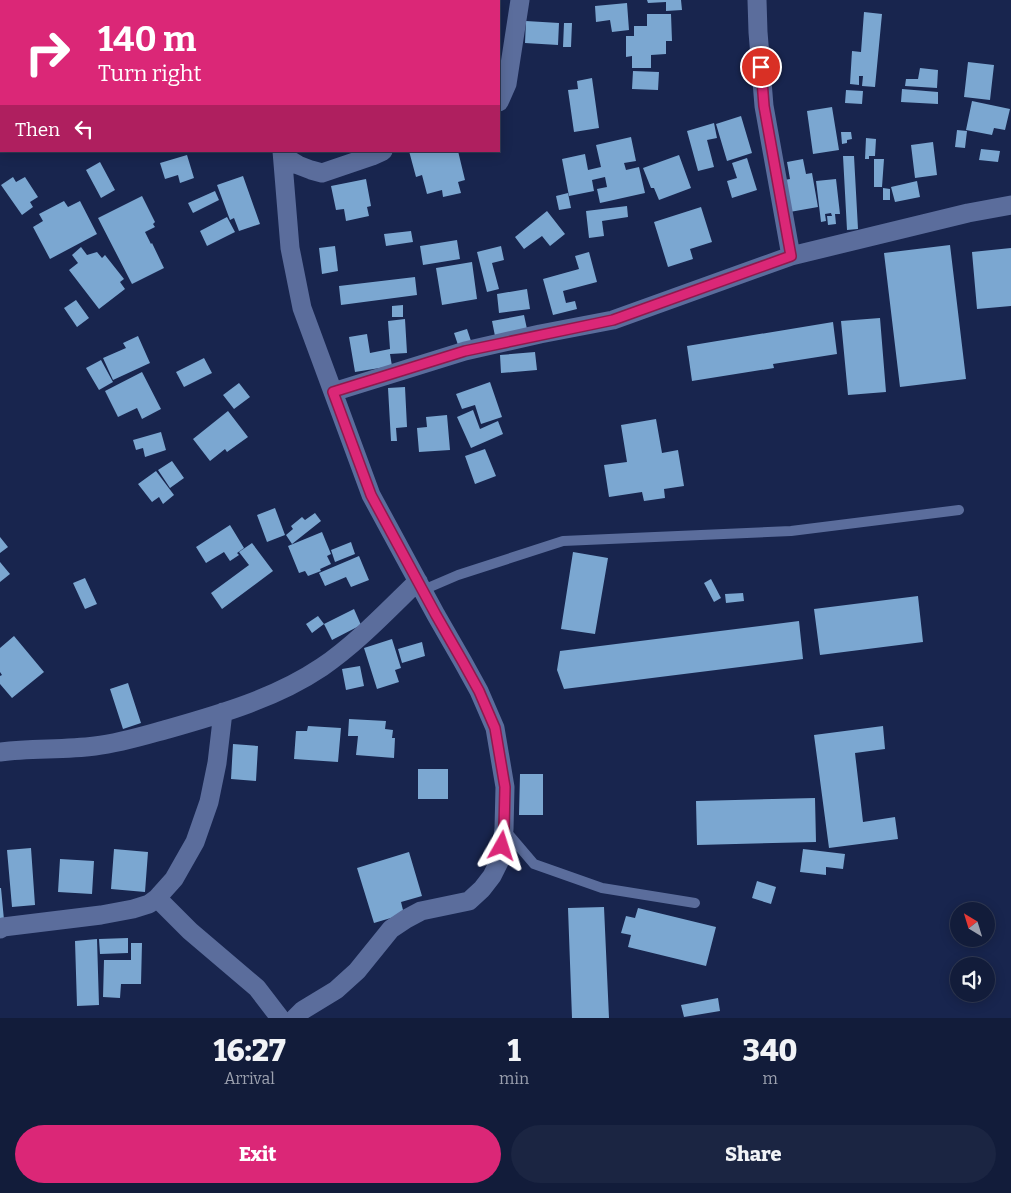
<!DOCTYPE html>
<html lang="en">
<head>
<meta charset="utf-8">
<style>
  :root { --surface:#121c3a; --page:#1b2542; --text:#f1f3f6; --muted:#9ca1af; --line:#313a54; --accent:#db2777 }
  body { margin:0; font-family:Bitter,serif; background:var(--page); color:var(--text); height:100vh; display:flex; flex-direction:column; font-size:19px; white-space:nowrap }
  * { box-sizing:border-box; margin:0 }
  p { font-size:16px; color:var(--muted) }
  .icon { flex:none; width:28px; height:28px; fill:none; stroke:currentColor; stroke-width:2; stroke-linecap:round; stroke-linejoin:round }
  .map { position:relative; height:1018px; overflow:hidden }
  .sheet { display:flex; flex-direction:column; background:var(--surface); flex:1 }
  .sheet>* { flex:none }
  .hud { position:absolute; left:0px; top:0px; width:500px; height:152px; box-shadow:0 2px 12px #0003,0 0 0 1px var(--line); background:#db2777; color:#fff; overflow:hidden }
  .needle { width:32px; rotate:322deg }
  .tools { position:absolute; left:950px; top:902px; display:grid; gap:10px }
  .tools a { display:grid; place-items:center; width:45px; height:45px; border-radius:50%; background:var(--surface); box-shadow:0 2px 12px #0003,0 0 0 1px var(--line); font-size:25px }
  .pin { position:absolute; display:grid; place-items:center; width:42px; height:42px; color:#fff; margin:-21px; border:2px solid #fff; border-radius:50%; box-shadow:0 1px 5px #0007 }
  .me { position:absolute; width:55px; margin:-28px; rotate:6deg; stroke-linejoin:round; filter:drop-shadow(0 0 4px #0008) }
  .turn { display:flex; align-items:center; gap:18px; height:105px; padding:0 15px; font-size:22px }
  .turn .icon { width:65px; height:65px; stroke-width:2.5 }
  .turn b { display:block; font-size:35px; line-height:42px }
  .then { display:flex; align-items:center; height:48px; padding:0 15px; background:#0003; gap:10px; font-size:19px }
  .eta { display:flex; justify-content:space-evenly; align-items:center; height:85px; text-align:center }
  .eta b { font-size:30px; font-weight:800; line-height:35px }
  .primary-button { display:flex; gap:10px; margin-top:auto; padding:10px 15px }
  .primary-button a { flex:1; height:58px; border-radius:30px; background:var(--accent); color:#fff; font-size:20px; font-weight:800; line-height:58px; text-align:center }
  .primary-button a+a { background:var(--page); color:var(--text) }
  .map>svg:first-child { display:block }
</style>
</head>
<body>
<div class="map">
<svg width="1011" height="1018" viewBox="0 0 1011 1018">
  <rect width="100%" height="100%" fill="#18254e"/>
  <path fill="#7ba7d1" d="M647,0H681L682,10L666,11V2L648,3Z
    M627,3L629,30L612,32L610,20L596,22L595,6Z
    M864,12L882,14L875,87L862,86L863,76H859V85L850,84L852,51L861,52Z
    M647,14H671L672,41H666V54L651,55V68H632V56L626,57V36H634V26H647Z
    M526,21L559,23L558,45L525,43Z
    M564,23H572L571,47H563Z
    M968,62L994,65L990,100L964,97Z
    M920,68L938,70L937,88L905,86L906,79H918Z
    M633,71L659,72L658,90L632,89Z
    M592,78L599,128L574,132L568,90L578,89L577,81Z
    M902,89L938,92V104L901,102Z
    M846,90L863,91L862,104L845,103Z
    M972,101L1010,109L1005,130L994,128L992,135L966,130Z
    M832,107L839,150L813,154L807,111Z
    M741,116L752,153L727,161L716,124Z
    M714,123L717,138L707,140L714,167L698,171L687,131Z
    M957,130L967,131L965,148L955,147Z
    M841,132H851L852,139L847,140V143L842,144Z
    M631,137L636,161L624,163L626,170L639,167L645,193L600,203L597,189L607,187L605,177L592,180L594,191L569,196L562,159L585,154L588,170L601,167L596,145Z
    M866,138L876,139L875,156H869V159H865Z
    M933,142L937,175L915,178L911,145Z
    M981,149L1000,151L998,162L979,160Z
    M409,151H431V153L437,151H458L465,180L458,182L461,193L443,197L442,190L427,194L422,175L416,177Z
    M187,155L194,178L180,183L178,175L165,179L160,163Z
    M679,155L691,188L659,200L654,188H651L643,168Z
    M843,156H854L858,229L847,230Z
    M747,158L757,190L732,198L727,181L737,178L732,163Z
    M803,159L806,174L812,173L818,207L784,213L779,181L790,179L787,162Z
    M874,159H884L882,187H874Z
    M100,162L115,190L101,198L86,170Z
    M243,176L260,224L239,231L234,218L230,220L217,185Z
    M13,177L16,182L25,177L38,197L30,202L33,207L22,215L1,185Z
    M366,179L371,206L367,207L369,216L346,221L344,209L336,210L331,186Z
    M836,179L840,214H835L836,224L828,225L827,216H832L831,213L825,214L826,221L821,222L816,181Z
    M917,181L920,197L895,202L891,187Z
    M883,188L890,189V200H883Z
    M215,191L219,200L193,213L188,203Z
    M568,193L571,208L559,210L556,196Z
    M142,196L155,222L153,224L155,227L145,232L151,244L152,243L164,268L132,284L98,218Z
    M64,201L68,207L80,201L97,234L50,259L33,227L43,221L39,214Z
    M627,206L628,217L602,221L604,236L589,238L586,211Z
    M701,207L712,242L690,249L693,259L668,267L654,222Z
    M547,211L565,234L550,246L542,236L524,249L515,237Z
    M227,217L235,232L207,246L200,231Z
    M411,231L413,242L386,246L384,234Z
    M457,240L460,259L423,265L420,246Z
    M950,245L966,379L900,387L884,253Z
    M335,246L338,271L322,274L319,248Z
    M501,246L504,260L492,263L499,289L487,292L477,252Z
    M81,247L87,255L97,252L102,258L105,255L124,279L120,282L125,289L99,309L69,270L78,263L72,255Z
    M1011,248V306L977,309L972,252Z
    M589,252L597,282L563,291L566,303L575,301L577,309L553,315L543,279L579,269L575,256Z
    M472,262L477,299L442,305L436,268Z
    M415,277L417,295L341,305L339,286Z
    M527,289L530,309L499,313L497,294Z
    M76,300L89,318L77,327L64,308Z
    M403,305V317H392V306Z
    M524,315L527,329L495,336L492,321Z
    M880,318L886,392L848,395L841,321Z
    M405,319L407,353L390,354L392,366L355,372L349,337L367,334L370,353L390,349L388,321Z
    M833,322L837,354L773,364L774,368L692,381L687,346Z
    M467,329L471,341L458,345L454,333Z
    M138,336L150,363L113,380L103,358L126,348L123,343Z
    M535,352L537,370L501,373L500,355Z
    M204,358L212,373L184,387L176,372Z
    M101,360L113,382L99,390L86,368Z
    M142,372L161,409L142,419L137,408L118,417L105,391Z
    M490,382L502,417L481,424L475,405L462,409L456,394Z
    M239,383L250,397L234,409L223,395Z
    M405,387L407,427L396,428L397,441H391L388,388Z
    M473,410L480,429L498,421L503,434L471,448L457,417Z
    M228,411L248,437L227,452L225,449L210,461L193,439Z
    M447,415L450,450L419,452L417,428L427,427L426,417Z
    M656,419L662,453L678,450L684,486L664,489L665,498L644,501L642,492L609,497L604,465L627,462L621,425Z
    M161,432L166,450L145,457L143,448L136,450L133,440Z
    M485,449L496,476L475,484L465,456Z
    M172,461L184,478L170,488L158,470Z
    M156,471L174,495L163,504L159,497L152,502L138,484Z
    M275,508L285,535L267,542L257,515Z
    M315,513L321,521L292,544L286,535L293,529L291,526L302,517L305,520Z
    M230,525L244,548L237,553L239,555L230,561L224,552L206,563L196,547Z
    M322,532L331,554L327,556L331,564L320,569L321,571L308,576L305,571L299,573L288,546Z
    M0,537L8,547L0,553Z
    M351,542L355,554L335,562L331,550Z
    M252,543L273,571L222,609L211,593L249,565L239,552Z
    M573,552L608,558L595,634L561,629Z
    M359,556L369,580L351,587L346,577L325,586L319,573Z
    M0,562L10,574L0,582Z
    M85,578L97,604L85,609L73,583Z
    M711,579L721,598L714,602L704,583Z
    M743,593L744,601L726,603L725,594Z
    M918,596L923,642L820,655L814,609Z
    M354,609L361,625L332,640L324,624Z
    M318,616L324,624L312,633L306,624Z
    M799,621L803,659L564,689L557,670L560,651Z
    M14,636L44,672L12,698L0,684V676L2,675L0,672V648Z
    M392,639L401,668L395,670L399,682L377,689L364,648Z
    M422,642L425,656L402,663L398,649Z
    M360,666L364,686L346,690L342,669Z
    M128,683L141,723L123,729L110,689Z
    M349,719L386,721L385,729L393,730L392,738H395L394,758L356,755L358,736H348Z
    M308,726L341,728L338,762L294,759L296,731H307Z
    M883,726L885,749L855,753L863,822L895,817L898,839L829,848L814,735Z
    M233,744L258,746L256,781L231,779Z
    M418,769H448V799H418Z
    M520,774H543V815H519Z
    M815,798L816,842L697,845L696,801Z
    M31,848L35,905L12,907L7,850Z
    M114,849L148,852L145,892L111,889Z
    M803,849L845,854L843,869L826,867V875L800,872Z
    M409,852L422,896L401,902L404,914L374,923L357,868Z
    M60,859L94,861L92,894L58,892Z
    M757,881L776,887L771,904L752,898Z
    M0,888H1L4,920H0Z
    M604,907L609,1018H572L568,908Z
    M638,908L716,927L706,966L628,947L631,935L621,933L626,916L635,918Z
    M128,938V953L100,954L99,939Z
    M97,939L99,1005L77,1006L75,941Z
    M131,943H142L141,984H121L120,998L103,997L104,960H131Z
    M718,998L720,1011L684,1017L681,1005Z"/>
  <g fill="none" stroke-linecap="round" stroke-linejoin="round">
    <path stroke="#5b6d9c" stroke-width="10" d="M423,590L458,575L563,541L791,531L959,510
      M505,830L534,864L602,888L695,903"/>
    <path stroke="#5b6d9c" stroke-width="19" d="M757,0L758,32L764,106L791,256
      M249,1L251,0
      M499,102L507,84L520,0
      M0,129H1
      M282,151L290,248L302,308L371,495L436,615L463,662L479,691L495,728L505,787L504,829L499,862L492,876L482,889L469,901L421,911L406,919L391,929L357,971L336,990L303,1010L295,1018
      M283,156L298,165L311,170L322,173L372,156L383,151
      M333,392L465,351L540,334L613,320L791,256L968,213L1011,205
      M0,752C31,748 63,750 95,746C121,743 143,736 168,729C221,714 276,698 322,667C357,643 387,611 418,581
      M157,898L190,931L257,988L280,1018
      M0,929L3,927L101,915L133,909L149,904L157,898L174,879L195,842L209,802L217,763L223,712"/>
  </g>
  <g fill="none" stroke-linecap="round" stroke-linejoin="round">
    <defs>
      <path id="route" d="M502,846L504,829L505,787L495,728L479,691L463,662L436,615L371,495L333,392L465,351L613,320L791,256L764,106L761,67"/>
    </defs>
    <use href="#route" stroke="#8e194d" stroke-width="12"/>
    <use href="#route" stroke="#db2777" stroke-width="9"/>
  </g>
</svg>
<div class="tools">
<a><svg class="needle" viewBox="-14 -14 28 28"><path d="M0-13l5 13h-10z" fill="#e53935"/><path d="M0 13l5-13h-10z" fill="#9ca1af"/></svg></a>
<a><svg class="icon" aria-label="sound" viewBox="0 0 24 24"><path d="M4 9h4l5-4v14l-5-4H4zM17 9q2 3 0 6"/></svg></a>
</div>
<div class="pin" style="left:761px;top:67px;background:#d93025"><svg class="icon" aria-label="arrive" viewBox="0 0 24 24"><path d="M6 21V4h12l-3 4 3 4H6"/></svg></div>
<svg class="me" style="left:502px;top:846px" viewBox="-20 -20 40 40"><path d="M0-17L14 15 0 8-14 15z" fill="#db2777" stroke="#fff" stroke-width="4"/></svg>
<div class="hud">
<div class="turn"><svg class="icon" aria-label="right" viewBox="0 0 24 24"><path d="M7 20v-9h11M14 6l5 5-5 5"/></svg><div><b>140 m</b>Turn right</div></div>
<div class="then">Then<svg class="icon" aria-label="left" viewBox="0 0 24 24"><path d="M17 20v-9H6M10 6l-5 5 5 5"/></svg></div>
</div>
</div>
<section class="sheet">
<div class="eta">
<div><b>16:27</b><p>Arrival</p></div>
<div><b>1</b><p>min</p></div>
<div><b>340</b><p>m</p></div>
</div>
<div class="primary-button"><a>Exit</a><a>Share</a></div>
</section>
</body>
</html>
